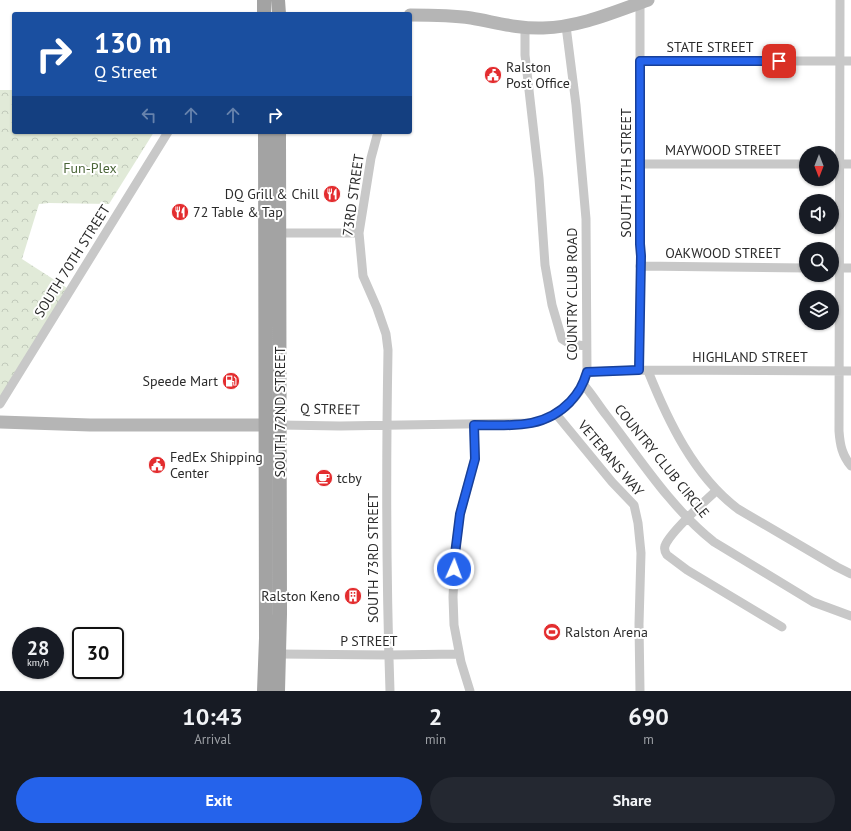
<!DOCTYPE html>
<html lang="en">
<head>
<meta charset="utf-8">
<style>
  :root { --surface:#171b24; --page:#242831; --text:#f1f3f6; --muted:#9ea1a6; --accent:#2563eb }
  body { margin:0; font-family:"PT Sans",sans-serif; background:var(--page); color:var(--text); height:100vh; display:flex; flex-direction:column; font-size:15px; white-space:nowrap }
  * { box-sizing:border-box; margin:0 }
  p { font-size:13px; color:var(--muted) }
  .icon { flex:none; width:22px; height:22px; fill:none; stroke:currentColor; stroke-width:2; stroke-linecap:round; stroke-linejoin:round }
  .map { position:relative; height:691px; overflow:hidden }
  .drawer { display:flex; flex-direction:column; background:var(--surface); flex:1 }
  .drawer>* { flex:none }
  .top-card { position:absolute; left:12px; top:12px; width:400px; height:122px; border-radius:4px; box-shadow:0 1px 3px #0004; background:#1a4fa0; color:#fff; overflow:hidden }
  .needle { width:26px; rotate:180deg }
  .tools { position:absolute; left:799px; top:146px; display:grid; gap:8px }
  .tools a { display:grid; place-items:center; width:40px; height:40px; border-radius:50%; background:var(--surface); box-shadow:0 1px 3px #0004; font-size:20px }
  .speed { position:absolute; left:12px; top:627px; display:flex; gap:8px; font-size:20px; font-weight:700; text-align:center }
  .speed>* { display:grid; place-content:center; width:52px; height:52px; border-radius:50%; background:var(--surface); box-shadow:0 1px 3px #0004; line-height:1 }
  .speed small { font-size:10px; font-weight:400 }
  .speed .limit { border:2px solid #111; border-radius:6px; background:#fff; color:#111 }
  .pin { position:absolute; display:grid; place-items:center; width:34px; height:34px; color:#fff; margin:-17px; border-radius:8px; box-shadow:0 2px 6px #0006 }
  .me { position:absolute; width:44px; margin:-22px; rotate:2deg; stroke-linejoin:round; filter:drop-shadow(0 0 3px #0008) }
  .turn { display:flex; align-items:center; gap:14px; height:84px; padding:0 16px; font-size:18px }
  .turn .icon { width:52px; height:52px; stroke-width:2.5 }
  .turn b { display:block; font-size:28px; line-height:34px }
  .lanes { display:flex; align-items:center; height:38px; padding:0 16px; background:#0003; justify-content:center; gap:20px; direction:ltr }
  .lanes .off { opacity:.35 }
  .eta { display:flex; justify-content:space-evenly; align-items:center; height:68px; text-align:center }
  .eta b { font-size:24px; font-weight:800; line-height:28px }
  .button { display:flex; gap:8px; margin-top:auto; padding:8px 16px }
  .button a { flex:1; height:46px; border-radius:24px; background:var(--accent); color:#fff; font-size:16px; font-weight:800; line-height:46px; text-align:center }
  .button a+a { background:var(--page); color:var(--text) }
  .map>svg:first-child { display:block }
</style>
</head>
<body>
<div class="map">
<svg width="851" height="691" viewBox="0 0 851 691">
  <defs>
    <pattern id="forest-crowns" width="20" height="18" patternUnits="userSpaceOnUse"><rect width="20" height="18" fill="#e1ead8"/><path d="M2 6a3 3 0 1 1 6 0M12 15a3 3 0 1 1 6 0" fill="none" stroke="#c1c9ba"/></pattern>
  </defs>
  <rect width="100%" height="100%" fill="#fff"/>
  <path fill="url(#forest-crowns)" d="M0,90H14V132H154L109,204L49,203L39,204L22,259L67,288L0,398Z"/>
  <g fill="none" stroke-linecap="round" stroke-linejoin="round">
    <path stroke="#c8c8c8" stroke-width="9" d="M840,0L839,431C840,445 842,455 851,466
      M525,28V55L539,178L545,265L552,305L562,339L570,344L586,346
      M640,61H851
      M378,132L371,158L359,233L363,276L377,308L386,334L388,350C386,464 386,577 390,691
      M640,164H806
      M832,164H851
      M275,233H359
      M640,266L806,268
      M832,268H851
      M639,370L641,256L640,244V0
      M648,371C668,421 694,476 738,509L837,567L851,574
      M587,372L639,370L851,371
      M583,384C592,394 599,406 607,416C640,459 671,508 714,542L813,602L851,616
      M0,404L168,132
      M556,414L612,482L634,505L638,523L641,553L639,624L640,691
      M280,425L340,426L531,423C551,420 575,403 583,385C585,381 586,376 587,372L586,219L576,105L566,26
      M717,490C706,500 669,533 665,546C664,549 665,552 667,555L687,570L782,627
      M279,654L389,655L459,654
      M470,691L461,662L454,625L453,597L455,554L460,514L475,459L474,425"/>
    <path stroke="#b5b5b5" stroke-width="13" d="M410,15C430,15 451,15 471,18C495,22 518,29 543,28C580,27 614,12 648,0
      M0,422L90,425H276"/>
    <path stroke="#a3a3a3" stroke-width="14" d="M278,0L279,14
      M264,14V0
      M264,691L266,638L265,132
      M278,691L280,614L279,132"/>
  </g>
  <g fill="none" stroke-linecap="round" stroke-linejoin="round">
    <defs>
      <path id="route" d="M454,569L455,554L460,514L475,459L474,425C510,425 543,430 570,402C579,392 583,385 587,372L639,370L641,256L640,244V61H779"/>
    </defs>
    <use href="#route" stroke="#184099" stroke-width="10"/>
    <use href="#route" stroke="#2563eb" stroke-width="7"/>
  </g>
  <defs>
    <symbol id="civic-disc" viewBox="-11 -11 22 22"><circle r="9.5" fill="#e32d2f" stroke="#fff"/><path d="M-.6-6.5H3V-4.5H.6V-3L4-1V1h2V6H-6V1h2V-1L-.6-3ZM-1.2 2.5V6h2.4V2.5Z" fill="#fff"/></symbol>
    <symbol id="restaurant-disc" viewBox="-11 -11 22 22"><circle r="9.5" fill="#e32d2f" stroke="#fff"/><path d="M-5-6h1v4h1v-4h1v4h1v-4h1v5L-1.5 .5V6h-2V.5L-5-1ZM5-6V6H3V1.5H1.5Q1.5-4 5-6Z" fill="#fff"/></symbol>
    <symbol id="fuel-disc" viewBox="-11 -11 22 22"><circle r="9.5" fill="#e32d2f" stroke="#fff"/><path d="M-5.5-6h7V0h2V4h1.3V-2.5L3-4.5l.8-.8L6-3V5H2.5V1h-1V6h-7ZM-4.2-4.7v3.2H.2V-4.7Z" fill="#fff"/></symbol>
    <symbol id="cafe-disc" viewBox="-11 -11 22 22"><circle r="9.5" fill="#e32d2f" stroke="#fff"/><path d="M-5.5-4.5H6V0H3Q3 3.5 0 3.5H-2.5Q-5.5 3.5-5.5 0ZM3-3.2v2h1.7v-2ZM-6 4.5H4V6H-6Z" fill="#fff"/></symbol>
    <symbol id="building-disc" viewBox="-11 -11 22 22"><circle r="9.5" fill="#e32d2f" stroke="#fff"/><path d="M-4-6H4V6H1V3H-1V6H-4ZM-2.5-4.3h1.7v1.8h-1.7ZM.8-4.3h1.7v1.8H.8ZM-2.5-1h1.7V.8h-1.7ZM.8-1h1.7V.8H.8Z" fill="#fff"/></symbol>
    <symbol id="stadium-disc" viewBox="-11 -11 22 22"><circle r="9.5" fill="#e32d2f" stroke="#fff"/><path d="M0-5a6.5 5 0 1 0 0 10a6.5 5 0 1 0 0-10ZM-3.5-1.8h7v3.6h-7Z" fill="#fff"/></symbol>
  </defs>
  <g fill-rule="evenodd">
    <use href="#civic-disc" x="483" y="65" width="20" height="20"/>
    <use href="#restaurant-disc" x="322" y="184" width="20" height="20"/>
    <use href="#restaurant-disc" x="170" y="202" width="20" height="20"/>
    <use href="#fuel-disc" x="221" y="371" width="20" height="20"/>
    <use href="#civic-disc" x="147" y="455" width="20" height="20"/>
    <use href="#cafe-disc" x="314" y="468" width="20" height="20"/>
    <use href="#building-disc" x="343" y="586" width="20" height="20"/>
    <use href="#stadium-disc" x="542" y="622" width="20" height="20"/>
  </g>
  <g text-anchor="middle" stroke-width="4" stroke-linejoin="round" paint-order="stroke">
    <g font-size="14" fill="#2b2b2b" stroke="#fff">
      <text x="710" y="52">STATE STREET</text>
      <text x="723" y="155">MAYWOOD STREET</text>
      <text transform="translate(626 173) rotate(-90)" y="5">SOUTH 75TH STREET</text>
      <text transform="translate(353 195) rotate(-82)" y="5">73RD STREET</text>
      <text x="723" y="258">OAKWOOD STREET</text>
      <text transform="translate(72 261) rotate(-58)" y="5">SOUTH 70TH STREET</text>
      <text transform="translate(572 294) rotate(-90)" y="5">COUNTRY CLUB ROAD</text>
      <text x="750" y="362">HIGHLAND STREET</text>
      <text transform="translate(330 409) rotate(1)" y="5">Q STREET</text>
      <text transform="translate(280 412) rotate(-90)" y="5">SOUTH 72ND STREET</text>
      <text transform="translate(611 458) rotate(50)" y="5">VETERANS WAY</text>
      <text transform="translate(662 461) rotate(51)" y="5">COUNTRY CLUB CIRCLE</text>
      <text transform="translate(373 558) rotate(-90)" y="5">SOUTH 73RD STREET</text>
      <text x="369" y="646">P STREET</text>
    </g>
    <g font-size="14" fill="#2b2b2b" stroke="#fff" text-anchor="start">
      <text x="506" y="72">Ralston<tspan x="506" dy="16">Post Office</tspan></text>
      <text x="319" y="199" text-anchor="end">DQ Grill &amp; Chill</text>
      <text x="193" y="217">72 Table &amp; Tap</text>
      <text x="218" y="386" text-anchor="end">Speede Mart</text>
      <text x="170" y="462">FedEx Shipping<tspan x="170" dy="16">Center</tspan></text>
      <text x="337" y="483">tcby</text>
      <text x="340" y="601" text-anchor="end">Ralston Keno</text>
      <text x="565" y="637">Ralston Arena</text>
    </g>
    <g font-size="14" fill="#4c663a" stroke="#fff">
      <text x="90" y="173">Fun-Plex</text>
    </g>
  </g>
</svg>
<div class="tools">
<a><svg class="needle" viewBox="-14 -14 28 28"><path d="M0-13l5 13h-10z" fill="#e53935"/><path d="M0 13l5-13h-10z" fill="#9ea1a6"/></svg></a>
<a><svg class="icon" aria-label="sound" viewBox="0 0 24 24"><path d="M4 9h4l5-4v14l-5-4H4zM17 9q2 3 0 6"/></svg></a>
<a><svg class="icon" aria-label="search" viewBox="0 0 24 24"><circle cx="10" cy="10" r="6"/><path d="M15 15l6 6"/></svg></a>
<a><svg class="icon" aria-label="layers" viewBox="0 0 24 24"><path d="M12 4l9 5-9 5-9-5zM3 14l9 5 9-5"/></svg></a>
</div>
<div class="speed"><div>28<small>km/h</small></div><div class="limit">30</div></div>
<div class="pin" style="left:779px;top:61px;background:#d93025"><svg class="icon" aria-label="arrive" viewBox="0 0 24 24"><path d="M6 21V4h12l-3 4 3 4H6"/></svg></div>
<svg class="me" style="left:454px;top:569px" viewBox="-20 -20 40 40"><circle r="17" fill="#2563eb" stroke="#fff" stroke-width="3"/><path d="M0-11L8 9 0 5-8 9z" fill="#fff"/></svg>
<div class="top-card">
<div class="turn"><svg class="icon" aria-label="right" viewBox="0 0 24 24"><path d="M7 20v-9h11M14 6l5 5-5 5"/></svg><div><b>130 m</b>Q Street</div></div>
<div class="lanes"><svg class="icon off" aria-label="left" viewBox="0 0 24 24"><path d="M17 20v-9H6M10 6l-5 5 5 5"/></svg><svg class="icon off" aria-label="ahead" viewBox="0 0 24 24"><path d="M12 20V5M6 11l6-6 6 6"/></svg><svg class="icon off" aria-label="ahead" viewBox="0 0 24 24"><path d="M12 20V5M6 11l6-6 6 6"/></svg><svg class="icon" aria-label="right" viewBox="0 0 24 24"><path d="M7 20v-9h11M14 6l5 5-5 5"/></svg></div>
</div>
</div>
<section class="drawer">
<div class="eta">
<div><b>10:43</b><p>Arrival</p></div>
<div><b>2</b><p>min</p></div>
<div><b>690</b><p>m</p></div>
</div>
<div class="button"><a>Exit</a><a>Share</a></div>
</section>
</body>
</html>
